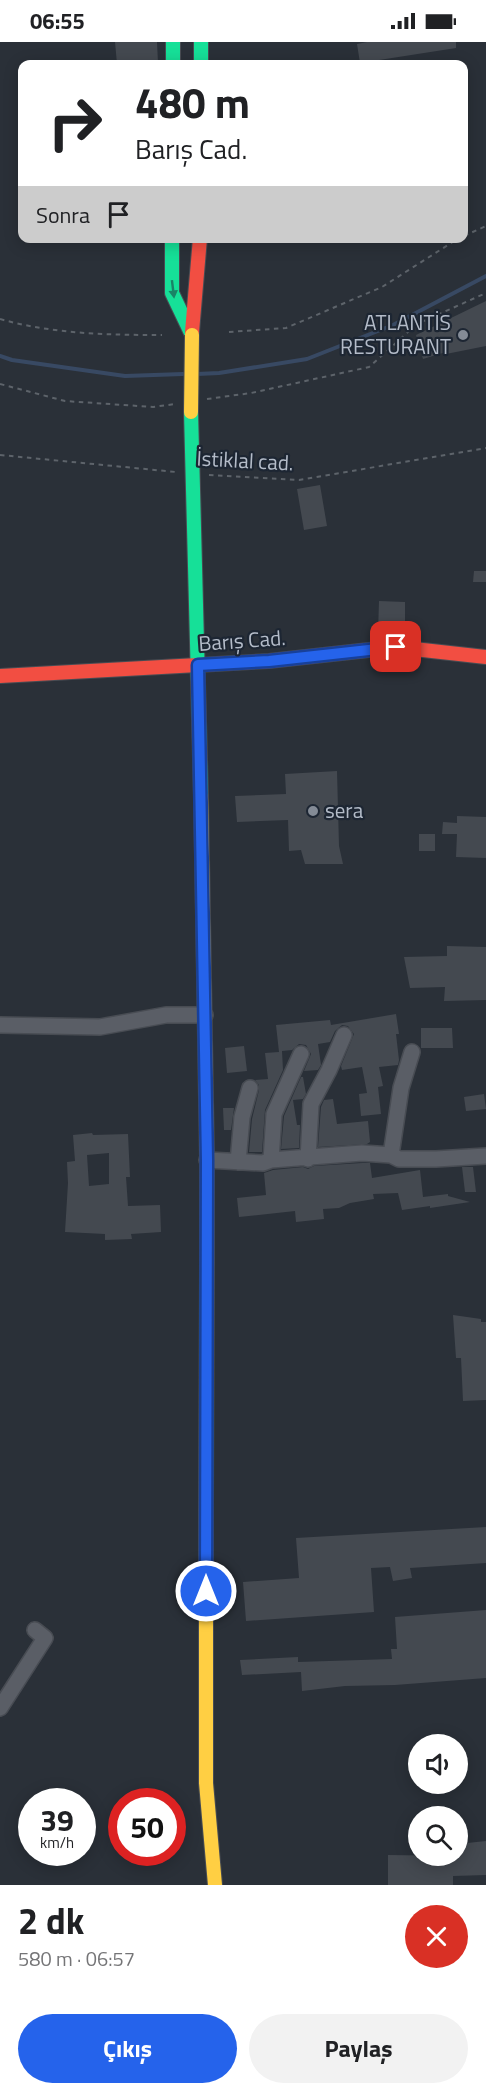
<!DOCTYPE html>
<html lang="tr">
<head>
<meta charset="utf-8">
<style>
  :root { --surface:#fff; --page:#f2f2f2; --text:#202124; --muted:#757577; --accent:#2563eb }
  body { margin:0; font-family:"Titillium Web",sans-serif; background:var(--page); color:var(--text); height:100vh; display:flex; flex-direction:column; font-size:22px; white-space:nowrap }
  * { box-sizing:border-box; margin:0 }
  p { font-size:20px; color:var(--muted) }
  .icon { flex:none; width:33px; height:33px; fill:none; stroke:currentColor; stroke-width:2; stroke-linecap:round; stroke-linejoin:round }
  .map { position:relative; height:1843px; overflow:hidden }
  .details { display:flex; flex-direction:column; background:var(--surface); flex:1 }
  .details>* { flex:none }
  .banner { position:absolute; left:18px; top:18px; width:450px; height:183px; border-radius:12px; box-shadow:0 3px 15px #0003; background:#fff; color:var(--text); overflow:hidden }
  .buttons { position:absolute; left:408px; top:1692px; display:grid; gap:12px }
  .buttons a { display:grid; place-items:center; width:60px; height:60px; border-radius:50%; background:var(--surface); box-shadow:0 3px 15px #0003; font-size:30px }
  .speed { position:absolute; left:18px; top:1746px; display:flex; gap:12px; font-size:30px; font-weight:700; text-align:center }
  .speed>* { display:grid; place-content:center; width:78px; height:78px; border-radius:50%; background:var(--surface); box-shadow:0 3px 15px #0003; line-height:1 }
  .speed small { font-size:15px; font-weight:400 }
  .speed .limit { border:9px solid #d22; background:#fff; color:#111 }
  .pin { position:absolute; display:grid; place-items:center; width:51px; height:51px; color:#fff; margin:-26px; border-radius:12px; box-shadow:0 3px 9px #0006 }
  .me { position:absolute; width:66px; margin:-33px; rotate:0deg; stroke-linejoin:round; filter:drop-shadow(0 0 4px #0008) }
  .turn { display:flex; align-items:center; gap:21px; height:126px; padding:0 18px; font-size:27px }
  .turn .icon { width:78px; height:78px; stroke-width:2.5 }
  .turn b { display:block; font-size:42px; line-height:51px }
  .then { display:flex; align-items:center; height:57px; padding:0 18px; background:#0003; gap:12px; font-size:22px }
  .round { display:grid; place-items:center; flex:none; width:63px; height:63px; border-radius:32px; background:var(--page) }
  .summary { display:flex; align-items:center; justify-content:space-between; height:102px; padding:0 18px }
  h1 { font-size:36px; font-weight:700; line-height:45px }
  .button { display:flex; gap:12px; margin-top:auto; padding:12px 18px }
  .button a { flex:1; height:69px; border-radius:36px; background:var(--accent); color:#fff; font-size:24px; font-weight:700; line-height:69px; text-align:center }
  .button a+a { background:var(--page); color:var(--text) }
  .status { display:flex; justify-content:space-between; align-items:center; height:42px; padding:0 30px; background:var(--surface); direction:ltr }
  .status svg { height:16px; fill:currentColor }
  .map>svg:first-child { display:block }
</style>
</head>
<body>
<div class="status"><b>06:55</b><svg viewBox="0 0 49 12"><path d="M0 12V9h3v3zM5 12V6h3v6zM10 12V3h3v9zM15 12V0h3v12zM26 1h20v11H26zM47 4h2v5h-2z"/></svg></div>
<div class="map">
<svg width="486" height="1843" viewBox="0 0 486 1843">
  <rect width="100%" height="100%" fill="#2a3038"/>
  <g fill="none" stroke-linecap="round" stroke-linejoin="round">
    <path stroke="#384963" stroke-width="4" d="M0,314L12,318L125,334L183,332
      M197,332L219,331L307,317L393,283L486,234"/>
  </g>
  <path fill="#444950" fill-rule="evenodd" d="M115,0H157L158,21L117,22Z
    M367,0H456V6L360,21L357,2Z
    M486,259V304L446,312V310L423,317L416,293Z
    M320,443L327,484L304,488L297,447Z
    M474,529H486V540H473Z
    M379,559L405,560V591H378Z
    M337,729L339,804L343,822H305L301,808L289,809L288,778L237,780L235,754L286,752L285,732Z
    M457,774L486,775V816L456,815L457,792H442L443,780L457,781Z
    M419,792H435V809H419Z
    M447,904L486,905V958L444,959L445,945L410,946L404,915L447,914Z
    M396,972L399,992H396L399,1018L398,1023L379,1025L383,1044L378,1045L381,1072L361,1074L359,1052L367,1051L362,1025L342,1028L341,1024L354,992L348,984L342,983L335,989L330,1000L318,1002L321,1023L318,1028L304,1029L311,1012L306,1003L299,1002L292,1008L282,1009L283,1028L265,1068L262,1110H249L252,1077L259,1048V1043L255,1038L268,1037L265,1011L279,1010L276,983L330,978L331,983Z
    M421,986H452L453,1006H421Z
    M244,1004L247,1029L227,1031L225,1006Z
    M301,1035H303L306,1052L303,1057L293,1058L297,1083H300L299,1106L281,1107L284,1074Z
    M484,1052L486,1067L466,1069L464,1055Z
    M333,1057L337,1082L368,1079L370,1100L367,1102L318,1105L321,1065L324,1058Z
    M223,1066H234L231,1088H224Z
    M92,1091L93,1093L128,1092L130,1135H126L128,1164L160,1163L161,1190L131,1192L132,1197L105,1198V1192L65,1190L68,1141L67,1120L75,1119L73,1093ZM109,1111V1142L89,1144L87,1113Z
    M362,1121H370L372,1136L420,1128L423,1155L448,1152V1154L470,1160L430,1166V1164L402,1168L398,1151L373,1152L374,1157L350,1161L339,1166L323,1167L324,1177L296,1180L295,1169L239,1175L237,1156L266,1153L264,1131L273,1128L303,1125L308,1127L314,1124Z
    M462,1125H473L476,1150H465Z
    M453,1273L481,1277V1280H486V1358L463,1359L461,1316H456Z
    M486,1485V1521L410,1526L412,1536L393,1539L390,1525L371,1526L374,1570L246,1579L243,1540L299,1536L296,1496Z
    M486,1568V1636L395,1643L345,1644L302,1649L301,1630L242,1633L240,1618L298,1615V1620L392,1617L391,1607H397L395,1575Z
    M486,1799V1833L453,1834V1843H388V1813L459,1814L458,1802Z"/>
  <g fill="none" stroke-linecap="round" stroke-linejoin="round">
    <defs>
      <path id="street" d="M0,983L100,985L166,973H205
        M391,1113L401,1046L412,1010
        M308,1117L311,1062L329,1028L344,993
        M207,1118L263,1121L271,1118L362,1111L391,1113L399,1117H436L486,1114
        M271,1118L274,1072L301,1012
        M238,1120L242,1075L250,1046
        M0,1666L45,1596L35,1588"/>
      <path id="fast" d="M173,0V22
        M201,0V22
        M172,196V251L192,293
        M191,370L201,755
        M206,1466L207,1221"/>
      <path id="slow" d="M201,755L207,1118V1221
        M206,1466V1741L215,1843"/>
      <path id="jam" d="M192,290L200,196
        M0,634L269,619L396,605L486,615"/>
    </defs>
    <use href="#street" stroke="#484c53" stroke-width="18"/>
    <use href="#fast" stroke="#484c53" stroke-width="16"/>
    <use href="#slow" stroke="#484c53" stroke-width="16"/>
    <use href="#jam" stroke="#484c53" stroke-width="16"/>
    <path stroke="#5d636a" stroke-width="2" stroke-dasharray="4.5 4.5" stroke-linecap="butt" d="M464,194L486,184
      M0,277C53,292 108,293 162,293
      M229,290L286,286L382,245L459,196
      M0,342L65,359L153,365L175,362
      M207,357L251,351L369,325L417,282L486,251
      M0,413L176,430
      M209,433L299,438L486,406"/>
    <use href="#street" stroke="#5a5e66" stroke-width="15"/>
    <use href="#fast" stroke="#16e098" stroke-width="14"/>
    <use href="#slow" stroke="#ffcf43" stroke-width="14"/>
    <use href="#jam" stroke="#f24e42" stroke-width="14"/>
    <defs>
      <path id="slow-bridge" d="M191,370L192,293"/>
    </defs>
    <use href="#slow-bridge" stroke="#484c53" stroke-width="16" stroke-linecap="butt"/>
    <use href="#slow-bridge" stroke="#ffcf43" stroke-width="14"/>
  </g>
  <defs><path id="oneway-solid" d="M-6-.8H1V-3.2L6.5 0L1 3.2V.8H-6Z" transform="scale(1.5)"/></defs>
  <use fill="#1a8366" href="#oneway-solid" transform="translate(173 247) rotate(83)"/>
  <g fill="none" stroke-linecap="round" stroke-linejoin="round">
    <defs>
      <path id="route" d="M206,1549L207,1118L198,623L269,619L396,605"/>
    </defs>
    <use href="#route" stroke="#184099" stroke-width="15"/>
    <use href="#route" stroke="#2563eb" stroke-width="10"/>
  </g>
  <g fill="#848b96" stroke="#1d2633" stroke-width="2">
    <circle cx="463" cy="293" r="6"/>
    <circle cx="313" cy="769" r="6"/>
  </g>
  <g text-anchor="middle" stroke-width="4.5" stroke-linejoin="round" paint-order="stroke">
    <g font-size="21" fill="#b4bcc9" stroke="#1d2633" text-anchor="end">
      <text x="451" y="288">ATLANTİS<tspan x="451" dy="24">RESTURANT</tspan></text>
      <text x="325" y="776" text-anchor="start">sera</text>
    </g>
    <g font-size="21" fill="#b4bcc9" stroke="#1d2633">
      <text transform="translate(245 419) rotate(3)" y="7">İstiklal cad.</text>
      <text transform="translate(242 599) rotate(-4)" y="7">Barış Cad.</text>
    </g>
  </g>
</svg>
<div class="buttons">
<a><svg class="icon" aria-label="sound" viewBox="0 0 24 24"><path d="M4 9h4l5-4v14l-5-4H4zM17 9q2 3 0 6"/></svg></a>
<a><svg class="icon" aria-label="search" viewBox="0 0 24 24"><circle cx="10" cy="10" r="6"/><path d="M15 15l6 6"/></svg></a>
</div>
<div class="speed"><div>39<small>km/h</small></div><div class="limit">50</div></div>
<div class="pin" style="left:396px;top:605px;background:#d93025"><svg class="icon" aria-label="arrive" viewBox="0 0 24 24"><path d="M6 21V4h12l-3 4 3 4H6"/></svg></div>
<svg class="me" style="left:206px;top:1549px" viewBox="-20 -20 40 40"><circle r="17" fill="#2563eb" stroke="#fff" stroke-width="3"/><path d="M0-11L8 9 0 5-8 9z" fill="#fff"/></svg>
<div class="banner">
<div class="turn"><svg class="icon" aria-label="right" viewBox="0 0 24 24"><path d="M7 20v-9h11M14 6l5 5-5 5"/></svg><div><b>480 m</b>Barış Cad.</div></div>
<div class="then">Sonra<svg class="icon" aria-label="arrive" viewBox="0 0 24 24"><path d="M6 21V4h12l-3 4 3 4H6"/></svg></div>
</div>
</div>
<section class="details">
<div class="summary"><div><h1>2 dk</h1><p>580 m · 06:57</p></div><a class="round" style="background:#d93025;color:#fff"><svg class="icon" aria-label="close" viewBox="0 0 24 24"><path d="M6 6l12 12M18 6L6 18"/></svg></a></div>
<div class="button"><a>Çıkış</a><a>Paylaş</a></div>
</section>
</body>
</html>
